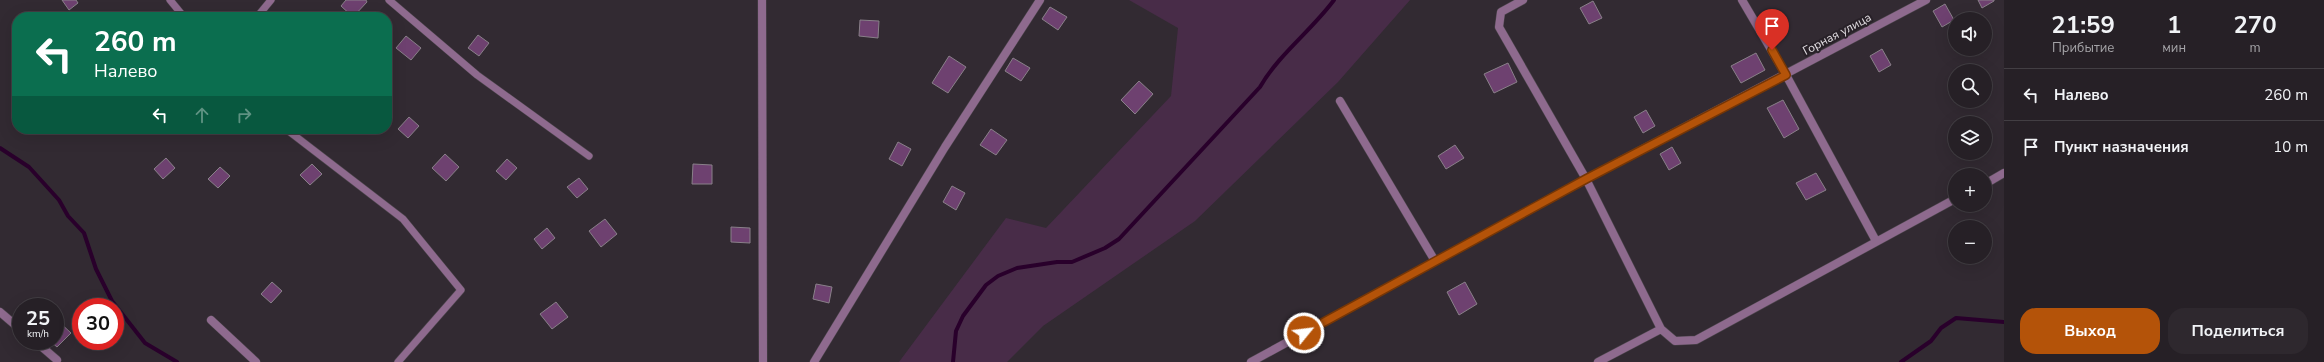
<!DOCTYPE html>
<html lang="ru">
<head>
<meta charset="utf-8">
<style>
  :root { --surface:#262026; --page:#2e282e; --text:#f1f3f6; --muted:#a4a3a7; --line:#423e43; --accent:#b45309 }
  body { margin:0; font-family:"Nunito Sans",sans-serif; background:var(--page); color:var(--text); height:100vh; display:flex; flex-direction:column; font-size:15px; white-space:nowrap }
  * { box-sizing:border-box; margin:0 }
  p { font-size:13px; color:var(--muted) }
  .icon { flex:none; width:22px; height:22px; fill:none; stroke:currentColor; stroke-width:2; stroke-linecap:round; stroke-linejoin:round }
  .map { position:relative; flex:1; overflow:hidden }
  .drawer { display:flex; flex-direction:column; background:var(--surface); width:320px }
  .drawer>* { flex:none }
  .hud { position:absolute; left:12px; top:12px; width:380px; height:122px; border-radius:16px; box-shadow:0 4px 16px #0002,0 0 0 1px var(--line); background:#0b6e4f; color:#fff; overflow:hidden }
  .fabs { position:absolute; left:1948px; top:12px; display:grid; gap:8px }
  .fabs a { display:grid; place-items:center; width:44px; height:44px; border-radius:50%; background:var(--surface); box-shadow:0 4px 16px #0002,0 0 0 1px var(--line); font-size:20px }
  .speed { position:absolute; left:12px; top:298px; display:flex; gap:8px; font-size:20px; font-weight:700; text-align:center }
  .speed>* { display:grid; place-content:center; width:52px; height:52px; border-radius:50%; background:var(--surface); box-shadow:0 4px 16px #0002,0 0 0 1px var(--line); line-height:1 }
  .speed small { font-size:10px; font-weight:400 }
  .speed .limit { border:6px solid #d22; background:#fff; color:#111 }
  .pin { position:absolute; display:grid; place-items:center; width:34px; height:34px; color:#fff; margin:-41px -17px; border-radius:50% 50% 50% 0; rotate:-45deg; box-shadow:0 0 4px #0007 }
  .pin .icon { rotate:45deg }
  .me { position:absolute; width:44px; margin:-22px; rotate:61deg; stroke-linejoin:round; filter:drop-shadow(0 0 3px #0008) }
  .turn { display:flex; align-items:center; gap:14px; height:84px; padding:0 16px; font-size:18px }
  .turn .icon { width:52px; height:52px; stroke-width:2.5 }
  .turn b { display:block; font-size:28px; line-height:34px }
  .lanes { display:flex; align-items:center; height:38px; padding:0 16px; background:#0003; justify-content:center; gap:20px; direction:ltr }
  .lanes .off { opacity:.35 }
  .eta { display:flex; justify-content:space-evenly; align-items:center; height:68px; text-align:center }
  .eta b { font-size:24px; font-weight:700; line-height:28px }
  .button { display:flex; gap:8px; margin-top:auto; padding:8px 16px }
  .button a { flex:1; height:46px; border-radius:16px; background:var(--accent); color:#fff; font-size:16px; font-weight:700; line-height:46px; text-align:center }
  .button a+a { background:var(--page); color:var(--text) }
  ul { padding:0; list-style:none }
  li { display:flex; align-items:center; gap:12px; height:52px; padding:0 16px; border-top:1px solid var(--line) }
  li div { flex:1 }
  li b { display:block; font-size:15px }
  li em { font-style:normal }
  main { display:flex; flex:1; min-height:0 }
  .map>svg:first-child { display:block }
</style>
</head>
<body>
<main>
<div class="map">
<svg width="2004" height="362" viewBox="0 0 2004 362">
  <rect width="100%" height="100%" fill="#322a32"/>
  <path fill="#482c48" d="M1129,0H1410L1338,82L1195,221L1043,326L1007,362H899L1006,218L1046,228L1171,96L1178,28Z"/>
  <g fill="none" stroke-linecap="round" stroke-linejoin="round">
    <path stroke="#29002b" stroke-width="4" d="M0,148L29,167L59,200L68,216L84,233L96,269L112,301L145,343L177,362
      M953,362L956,331L963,316L986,285L998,276L1017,268L1057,262H1072L1105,248L1119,239L1260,87C1279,54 1311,31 1334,0
      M1901,362L1931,341L1941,328L1956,318L2004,322"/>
  </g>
  <path fill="#6e4170" stroke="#898089" d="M62,0H76L78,3L69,10Z
    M346,0H366L367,2L353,17L341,6Z
    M1978,0H1994V1L1982,8Z
    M1593,1L1602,18L1589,24L1580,8Z
    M1945,4L1954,20L1942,27L1933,11Z
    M1050,7L1067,17L1058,30L1042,19Z
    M860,20L879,21L878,38L859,36Z
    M478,35L489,43L479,56L468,48Z
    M406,36L421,48L411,60L396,48Z
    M1882,49L1891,65L1879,72L1870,56Z
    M1756,53L1765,70L1741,83L1731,66Z
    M949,56L966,67L948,93L932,83Z
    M1013,58L1030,68L1021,81L1005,71Z
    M1508,63L1517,82L1494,93L1484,74Z
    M1139,81L1153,94L1135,114L1121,100Z
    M1783,100L1799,129L1784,138L1767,108Z
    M1646,110L1655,126L1643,133L1634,117Z
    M409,117L419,126L408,138L398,129Z
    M991,129L1007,140L996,155L980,145Z
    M898,142L911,149L902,166L889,159Z
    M1455,145L1464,158L1446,169L1438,156Z
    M1672,147L1681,163L1669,170L1660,154Z
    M445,154L459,167L446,181L432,168Z
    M166,158L175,168L163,179L154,169Z
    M507,159L517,168L506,180L496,171Z
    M312,164L322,174L310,185L300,175Z
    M693,164L712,165V184H692Z
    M220,167L230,176L218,188L208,179Z
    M1816,173L1826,190L1806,200L1796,183Z
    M579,178L588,189L577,198L567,187Z
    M952,186L965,193L956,210L943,202Z
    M605,219L617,234L601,247L589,231Z
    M731,227L750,228V243L731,242Z
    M547,228L555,238L542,249L534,239Z
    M272,282L282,291L271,303L261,294Z
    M1465,282L1477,304L1459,315L1447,292Z
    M816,284L832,287L829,303L813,299Z
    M556,302L568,317L552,329L540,314Z
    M57,320L71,333L57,347L50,341H55Z"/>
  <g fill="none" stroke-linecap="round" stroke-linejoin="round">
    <defs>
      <path id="lane" d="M170,0L184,17
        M389,0L477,75L589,156
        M257,17L271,0
        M286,129L403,219L461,290L398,362"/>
      <path id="street" d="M762,0L763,362
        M1523,0L1501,12L1499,27L1586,179L1661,329
        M1742,0L1786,75L1876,241
        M1340,101L1435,261
        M1985,184L2004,173
        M0,312L21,330
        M211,320L256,362
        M35,341L57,360
        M814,362L945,147L1040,0
        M1251,362L1586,179L1926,0
        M1598,362L1661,329L1675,341L1696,340L1955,199"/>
    </defs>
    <use href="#lane" stroke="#4e474e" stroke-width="8"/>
    <use href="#street" stroke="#4e474e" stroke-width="9"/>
    <use href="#lane" stroke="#8e6a8e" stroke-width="7"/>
    <use href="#street" stroke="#8e6a8e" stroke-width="8"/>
  </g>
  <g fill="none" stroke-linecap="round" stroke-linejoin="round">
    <defs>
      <path id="route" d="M1304,333L1586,179L1786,75L1772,50"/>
    </defs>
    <use href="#route" stroke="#753606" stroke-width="10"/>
    <use href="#route" stroke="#b45309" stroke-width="7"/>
  </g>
  <g text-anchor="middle" stroke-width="4" stroke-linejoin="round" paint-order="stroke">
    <g font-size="12" fill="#e2dde2" stroke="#282128">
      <text transform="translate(1837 34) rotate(-28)" y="4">Горная улица</text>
    </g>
  </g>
</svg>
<div class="fabs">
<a><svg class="icon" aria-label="sound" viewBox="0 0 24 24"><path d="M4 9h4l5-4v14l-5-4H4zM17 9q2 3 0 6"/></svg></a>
<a><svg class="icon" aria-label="search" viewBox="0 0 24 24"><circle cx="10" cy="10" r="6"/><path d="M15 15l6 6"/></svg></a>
<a><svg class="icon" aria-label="layers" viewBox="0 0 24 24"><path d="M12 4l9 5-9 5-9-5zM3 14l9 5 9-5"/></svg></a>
<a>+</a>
<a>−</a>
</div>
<div class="speed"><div>25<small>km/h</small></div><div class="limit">30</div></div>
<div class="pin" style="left:1772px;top:50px;background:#d93025"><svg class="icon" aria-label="arrive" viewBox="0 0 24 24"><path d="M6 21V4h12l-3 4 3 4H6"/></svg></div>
<svg class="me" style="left:1304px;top:333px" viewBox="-20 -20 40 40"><circle r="17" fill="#b45309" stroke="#fff" stroke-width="3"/><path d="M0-11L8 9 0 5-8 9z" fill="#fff"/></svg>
<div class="hud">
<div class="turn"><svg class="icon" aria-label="left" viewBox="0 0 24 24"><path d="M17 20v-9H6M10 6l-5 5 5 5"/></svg><div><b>260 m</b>Налево</div></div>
<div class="lanes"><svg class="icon" aria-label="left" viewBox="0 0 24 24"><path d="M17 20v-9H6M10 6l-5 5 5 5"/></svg><svg class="icon off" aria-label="ahead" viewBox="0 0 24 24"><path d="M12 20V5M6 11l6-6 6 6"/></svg><svg class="icon off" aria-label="right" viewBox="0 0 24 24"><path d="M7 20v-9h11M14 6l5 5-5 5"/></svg></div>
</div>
</div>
<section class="drawer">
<div class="eta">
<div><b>21:59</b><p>Прибытие</p></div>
<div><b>1</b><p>мин</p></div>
<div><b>270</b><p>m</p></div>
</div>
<ul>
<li><svg class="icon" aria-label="left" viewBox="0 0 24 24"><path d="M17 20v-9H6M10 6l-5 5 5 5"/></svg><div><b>Налево</b></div><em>260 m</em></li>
<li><svg class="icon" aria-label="arrive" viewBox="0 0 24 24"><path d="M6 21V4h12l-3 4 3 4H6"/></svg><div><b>Пункт назначения</b></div><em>10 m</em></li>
</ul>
<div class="button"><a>Выход</a><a>Поделиться</a></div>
</section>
</main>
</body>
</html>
